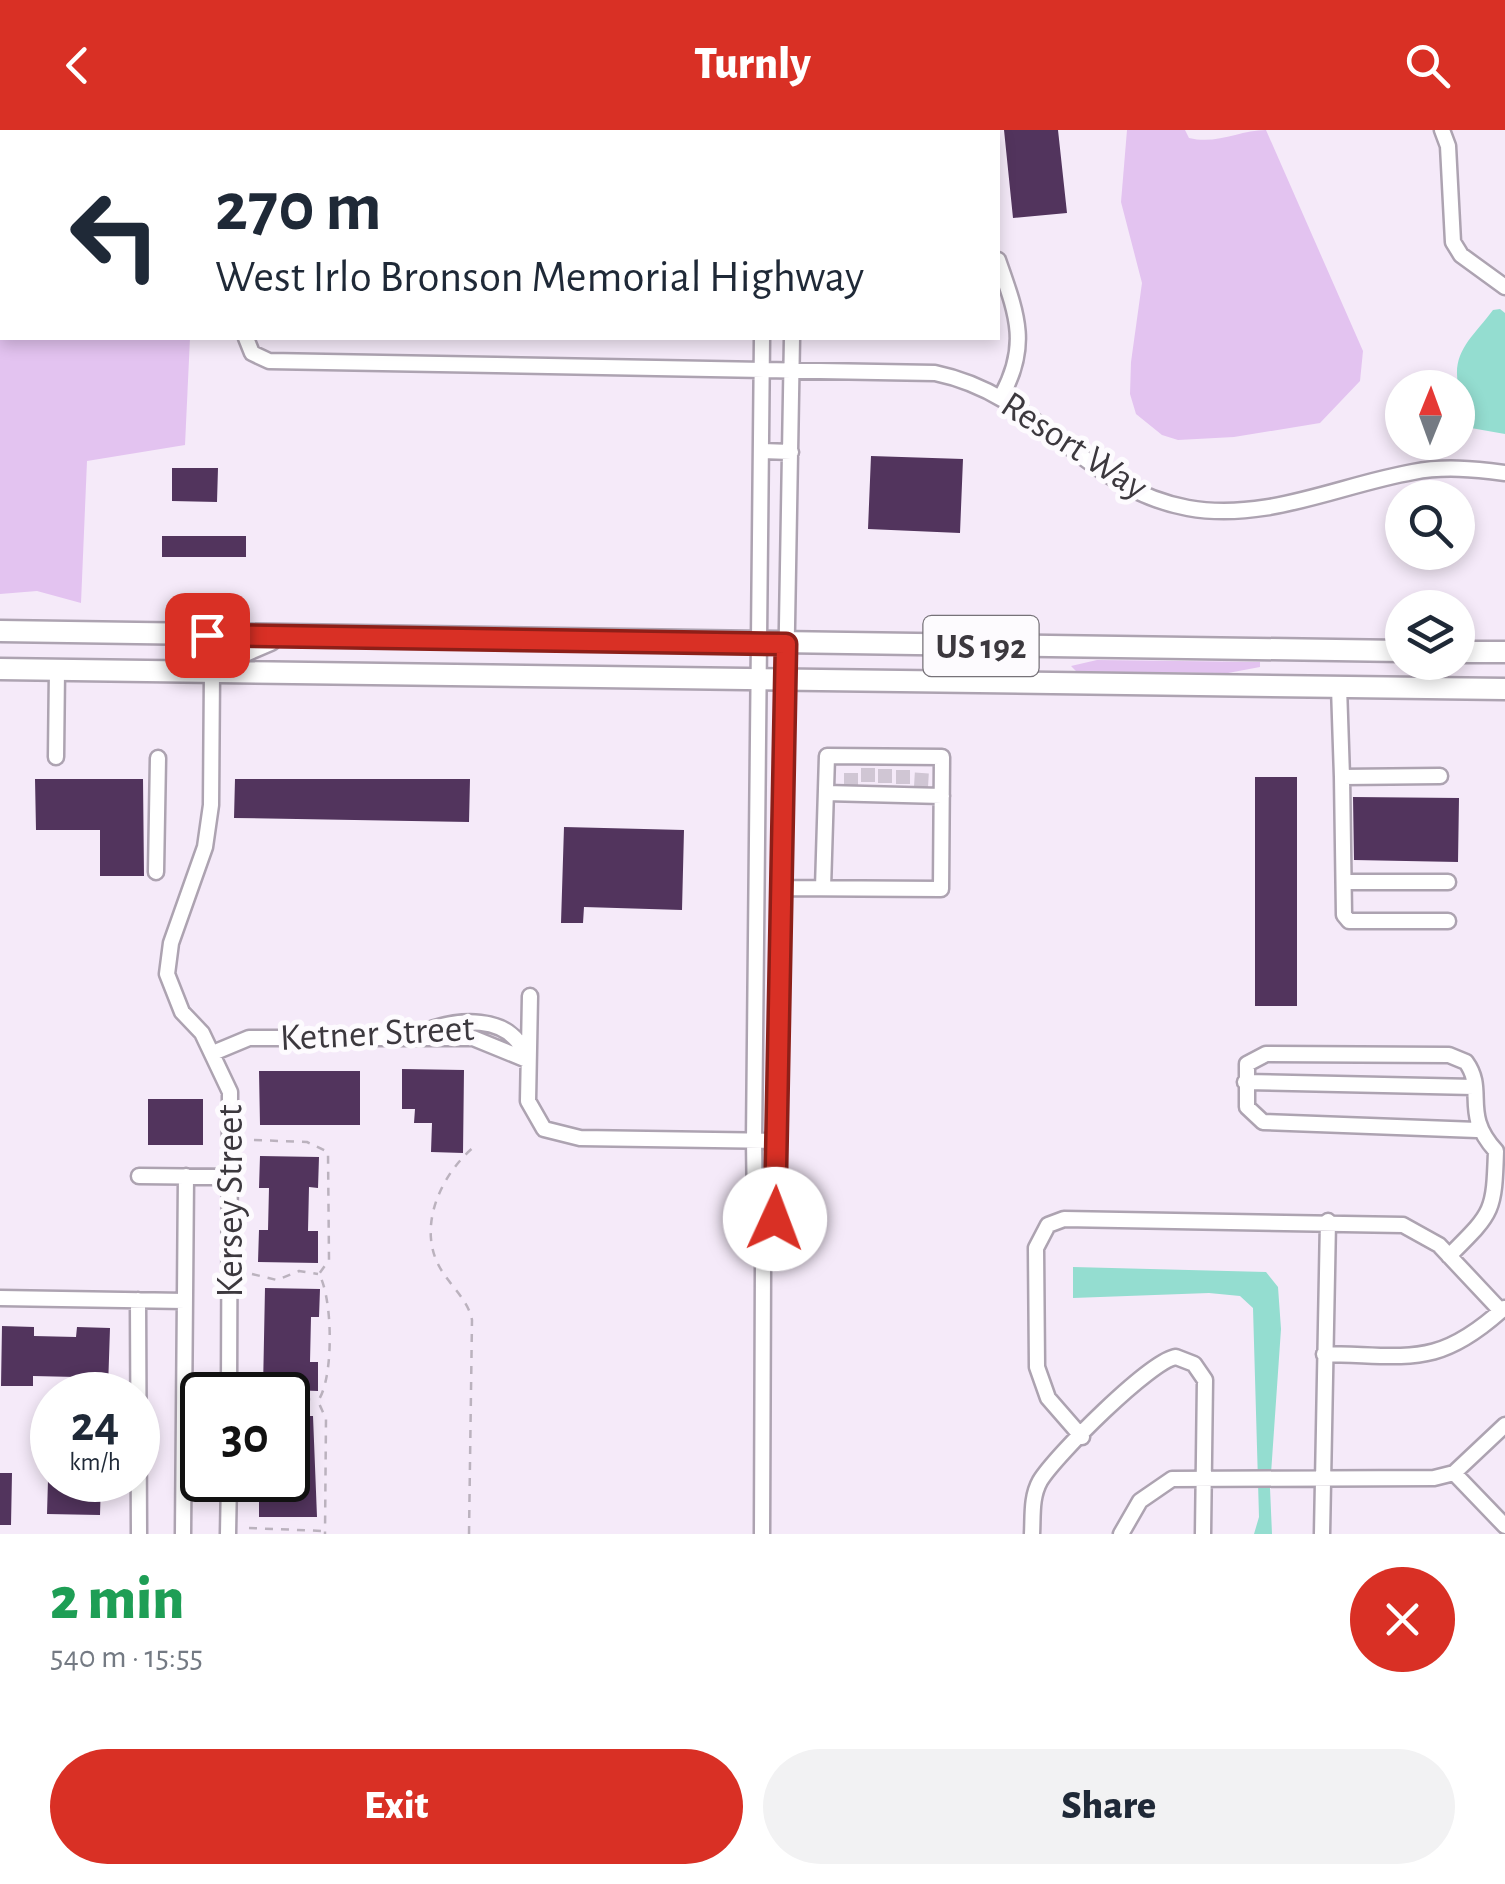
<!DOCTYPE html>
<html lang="en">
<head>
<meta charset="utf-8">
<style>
  :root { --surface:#fff; --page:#f2f2f3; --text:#1f2937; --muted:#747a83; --accent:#d93025 }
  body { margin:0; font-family:"Alegreya Sans",sans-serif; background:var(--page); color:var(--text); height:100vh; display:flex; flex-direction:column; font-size:38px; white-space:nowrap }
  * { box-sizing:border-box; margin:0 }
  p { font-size:32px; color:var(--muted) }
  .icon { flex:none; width:55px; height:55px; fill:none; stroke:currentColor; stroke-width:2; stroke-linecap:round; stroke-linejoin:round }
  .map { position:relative; height:1404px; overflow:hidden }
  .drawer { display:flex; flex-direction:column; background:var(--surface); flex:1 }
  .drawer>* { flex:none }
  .banner { position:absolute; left:0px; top:0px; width:1000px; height:210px; box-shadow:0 5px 15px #0003; background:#fff; color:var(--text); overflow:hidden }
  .needle { width:65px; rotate:1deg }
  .fabs { position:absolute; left:1385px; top:240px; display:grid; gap:20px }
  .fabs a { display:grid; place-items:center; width:90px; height:90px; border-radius:50%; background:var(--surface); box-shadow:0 5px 15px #0003; font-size:50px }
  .speed { position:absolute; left:30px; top:1242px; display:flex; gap:20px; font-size:50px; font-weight:700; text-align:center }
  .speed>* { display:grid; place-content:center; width:130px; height:130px; border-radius:50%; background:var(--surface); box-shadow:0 5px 15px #0003; line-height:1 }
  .speed small { font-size:25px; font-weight:400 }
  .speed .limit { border:5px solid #111; border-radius:15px; background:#fff; color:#111 }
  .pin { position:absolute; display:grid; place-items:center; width:85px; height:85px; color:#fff; margin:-42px; border-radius:20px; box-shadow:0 5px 15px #0006 }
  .me { position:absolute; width:110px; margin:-55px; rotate:2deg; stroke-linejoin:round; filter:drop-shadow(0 0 8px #0008) }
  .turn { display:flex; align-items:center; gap:35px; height:210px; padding:0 50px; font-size:45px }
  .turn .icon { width:130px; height:130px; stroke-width:2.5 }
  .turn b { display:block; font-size:70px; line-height:85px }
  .round { display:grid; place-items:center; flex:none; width:105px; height:105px; border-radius:52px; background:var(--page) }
  .summary { display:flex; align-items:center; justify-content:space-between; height:170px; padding:0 50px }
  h1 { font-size:60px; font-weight:800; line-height:75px; color:#1e9e55 }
  .action { display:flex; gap:20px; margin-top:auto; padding:20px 50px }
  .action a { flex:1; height:115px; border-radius:60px; background:var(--accent); color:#fff; font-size:40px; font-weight:800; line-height:115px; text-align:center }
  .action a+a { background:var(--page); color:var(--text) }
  header { display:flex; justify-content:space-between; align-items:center; height:130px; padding:0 50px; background:var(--accent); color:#fff; font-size:45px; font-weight:800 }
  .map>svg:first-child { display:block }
</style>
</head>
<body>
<header><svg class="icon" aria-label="back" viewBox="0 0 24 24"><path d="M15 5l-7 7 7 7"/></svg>Turnly<svg class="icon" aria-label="search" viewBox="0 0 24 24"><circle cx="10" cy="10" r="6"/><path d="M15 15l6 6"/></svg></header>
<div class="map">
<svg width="1505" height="1404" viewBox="0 0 1505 1404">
  <rect width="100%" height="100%" fill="#f5eaf9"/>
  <path fill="#e3c3f0" d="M1127,0H1185L1189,8C1217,15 1240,0 1266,0L1363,221L1360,251L1320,293L1234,307L1178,310L1162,305L1136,284L1130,264L1131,232L1142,153L1121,72Z
    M0,61L2,208H190L185,315L87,331L81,473L37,461L0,464Z
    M1097,530L1260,532V537L1228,543L1077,542L1071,536Z"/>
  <path fill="#94ddd0" d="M1500,179L1505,183V304L1471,298C1456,277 1461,276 1458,254C1452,221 1473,207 1493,180Z
    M1073,1137L1266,1142L1278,1157L1281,1199L1270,1358L1272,1404H1254L1259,1387L1253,1178L1240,1166L1209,1163L1073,1168Z"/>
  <path fill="#52345d" d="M1004,0H1058L1067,83L1013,88Z
    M871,326L963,329L960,403L868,399Z
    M172,338H218L217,372L172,371Z
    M162,406H246V427H162Z
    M1255,647H1297V876H1255Z
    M35,649H143L144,746H100V700H36Z
    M235,649H470L469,692L234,688Z
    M1353,667L1459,668L1458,732L1354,730Z
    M564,697L684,700L682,780L584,777L583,793H561Z
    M402,939L464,940L463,1023L431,1022L432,993H414L415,979H402Z
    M259,941H360V995H260Z
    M148,969H203V1015H148Z
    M260,1026L319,1027L318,1058L309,1057L308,1101H318V1133L258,1132L259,1100H268L269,1058H259Z
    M265,1158L320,1159L319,1187H311L310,1232H318V1261L263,1259Z
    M2,1196L34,1197V1206L76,1207L77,1197L110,1198L108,1258L76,1257V1247L33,1246V1256H1Z
    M288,1286H313L317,1387H259V1358H264L265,1350H288Z
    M0,1343H12L11,1395H0Z
    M48,1350H101L100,1385L47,1384Z"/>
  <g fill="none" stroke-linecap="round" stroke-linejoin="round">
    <path stroke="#d0c6d4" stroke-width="14" stroke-dasharray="14 7" stroke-linecap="butt" d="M868,638V657
      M885,639V657
      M903,640V657
      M851,657V638
      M921,657L922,640"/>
    <defs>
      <path id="minor" d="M762,0V2
        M972,0V2
        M1442,0L1448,16L1453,112L1461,125L1505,157
        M173,2V0
        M796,2V0
        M0,29H2
        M998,130C1016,182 1030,214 1002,265
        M246,208L252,223L269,231L935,243C1042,265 1083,359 1188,378C1266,392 1339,355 1413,342C1444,336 1474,339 1505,343
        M762,208L754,1011L755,1080L763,1135L762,1404
        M761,321L791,322
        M212,542L211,675L205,717L171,813L167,844L182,882L202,903L230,962L229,1265
        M1339,557L1342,647L1440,646
        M56,627L57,540
        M1342,647L1344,785L1349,791H1448
        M826,663L942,666
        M156,742L158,628
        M1344,752H1448
        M781,758L941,759L942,627L827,626L823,758
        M530,866L528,971L544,999L580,1008L778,1011
        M420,903C455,889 511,882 526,927
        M213,923L249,908H473L527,930
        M1245,952L1474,957
        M139,1046L231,1047
        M1449,1126C1493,1082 1494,1083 1496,1021C1461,983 1487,961 1466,932L1449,925L1266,924L1247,934V977L1263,992L1477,1000
        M764,1129L775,1089L778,1011L792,208
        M0,1168L185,1171
        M138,1170L139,1404
        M1324,1224C1409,1225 1437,1239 1504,1178
        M1082,1307L1048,1268L1037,1237L1036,1118L1048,1095L1064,1089L1403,1095L1439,1115L1501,1181
        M1454,1343L1505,1396
        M183,1404L186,1046
        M228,1404L229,1350
        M1032,1404C1033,1386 1031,1367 1040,1351C1055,1326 1151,1230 1176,1227L1194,1234L1205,1250L1203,1404
        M1121,1404L1140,1371L1172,1349L1434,1348L1454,1343L1505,1295
        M1322,1404L1328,1091"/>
      <path id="highway" d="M0,501L1402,521
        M1458,522H1505
        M0,539L1505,559
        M212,542L224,530L270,510"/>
    </defs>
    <use href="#minor" stroke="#ada3b1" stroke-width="19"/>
    <use href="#highway" stroke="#ada3b1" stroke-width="25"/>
    <path stroke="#bbb2be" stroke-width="2.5" stroke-dasharray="8 8" stroke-linecap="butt" d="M0,4V0
      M254,1010L307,1012L328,1022L329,1130L319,1144C333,1169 334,1248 318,1271L326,1289L325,1404
      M252,1144L277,1150L299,1141L318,1144
      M288,1274L298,1268L318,1271
      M249,1398L323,1401
      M469,1404L472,1190C468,1169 449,1155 439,1136C417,1095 442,1043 475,1016"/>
    <use href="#minor" stroke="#fff" stroke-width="14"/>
    <use href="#highway" stroke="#fff" stroke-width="20"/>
  </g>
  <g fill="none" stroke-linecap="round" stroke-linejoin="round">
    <defs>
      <path id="route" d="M207,505L786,514L775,1089"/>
    </defs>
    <use href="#route" stroke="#8d1f18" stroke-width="25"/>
    <use href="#route" stroke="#d93025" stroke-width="18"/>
  </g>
  <g text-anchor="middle" stroke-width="10" stroke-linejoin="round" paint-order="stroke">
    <rect fill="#fdfbfe" stroke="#767278" stroke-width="2.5" x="923.5" y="486" width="115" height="60" rx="8"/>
    <g font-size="35" font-weight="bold" fill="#3c383e">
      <text x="981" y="528">US 192</text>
    </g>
    <g font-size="38" fill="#3c383e" stroke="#fdfbfe">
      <text transform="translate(1075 315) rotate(33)" y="13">Resort Way</text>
      <text transform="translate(377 902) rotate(-3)" y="13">Ketner Street</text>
      <text transform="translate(229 1071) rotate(-90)" y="13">Kersey Street</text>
    </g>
  </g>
</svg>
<div class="fabs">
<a><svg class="needle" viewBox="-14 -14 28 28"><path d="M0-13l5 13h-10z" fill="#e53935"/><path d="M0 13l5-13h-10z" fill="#747a83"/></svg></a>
<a><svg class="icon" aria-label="search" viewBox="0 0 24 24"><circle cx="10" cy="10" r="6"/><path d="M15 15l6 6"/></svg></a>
<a><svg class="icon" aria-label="layers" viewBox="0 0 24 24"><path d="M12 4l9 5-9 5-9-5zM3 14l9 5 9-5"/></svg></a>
</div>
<div class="speed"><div>24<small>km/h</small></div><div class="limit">30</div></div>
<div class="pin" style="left:207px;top:505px;background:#d93025"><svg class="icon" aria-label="arrive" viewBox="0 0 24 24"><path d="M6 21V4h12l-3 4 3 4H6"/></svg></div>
<svg class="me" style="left:775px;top:1089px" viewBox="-20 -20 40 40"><circle r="19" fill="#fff"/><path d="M0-13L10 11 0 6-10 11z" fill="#d93025"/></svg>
<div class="banner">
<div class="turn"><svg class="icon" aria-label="left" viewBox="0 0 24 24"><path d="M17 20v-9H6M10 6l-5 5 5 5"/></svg><div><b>270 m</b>West Irlo Bronson Memorial Highway</div></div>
</div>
</div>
<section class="drawer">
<div class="summary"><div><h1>2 min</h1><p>540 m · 15:55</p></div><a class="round" style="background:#d93025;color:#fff"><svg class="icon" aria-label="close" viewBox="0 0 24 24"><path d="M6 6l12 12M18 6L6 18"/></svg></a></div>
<div class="action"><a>Exit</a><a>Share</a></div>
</section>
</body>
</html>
